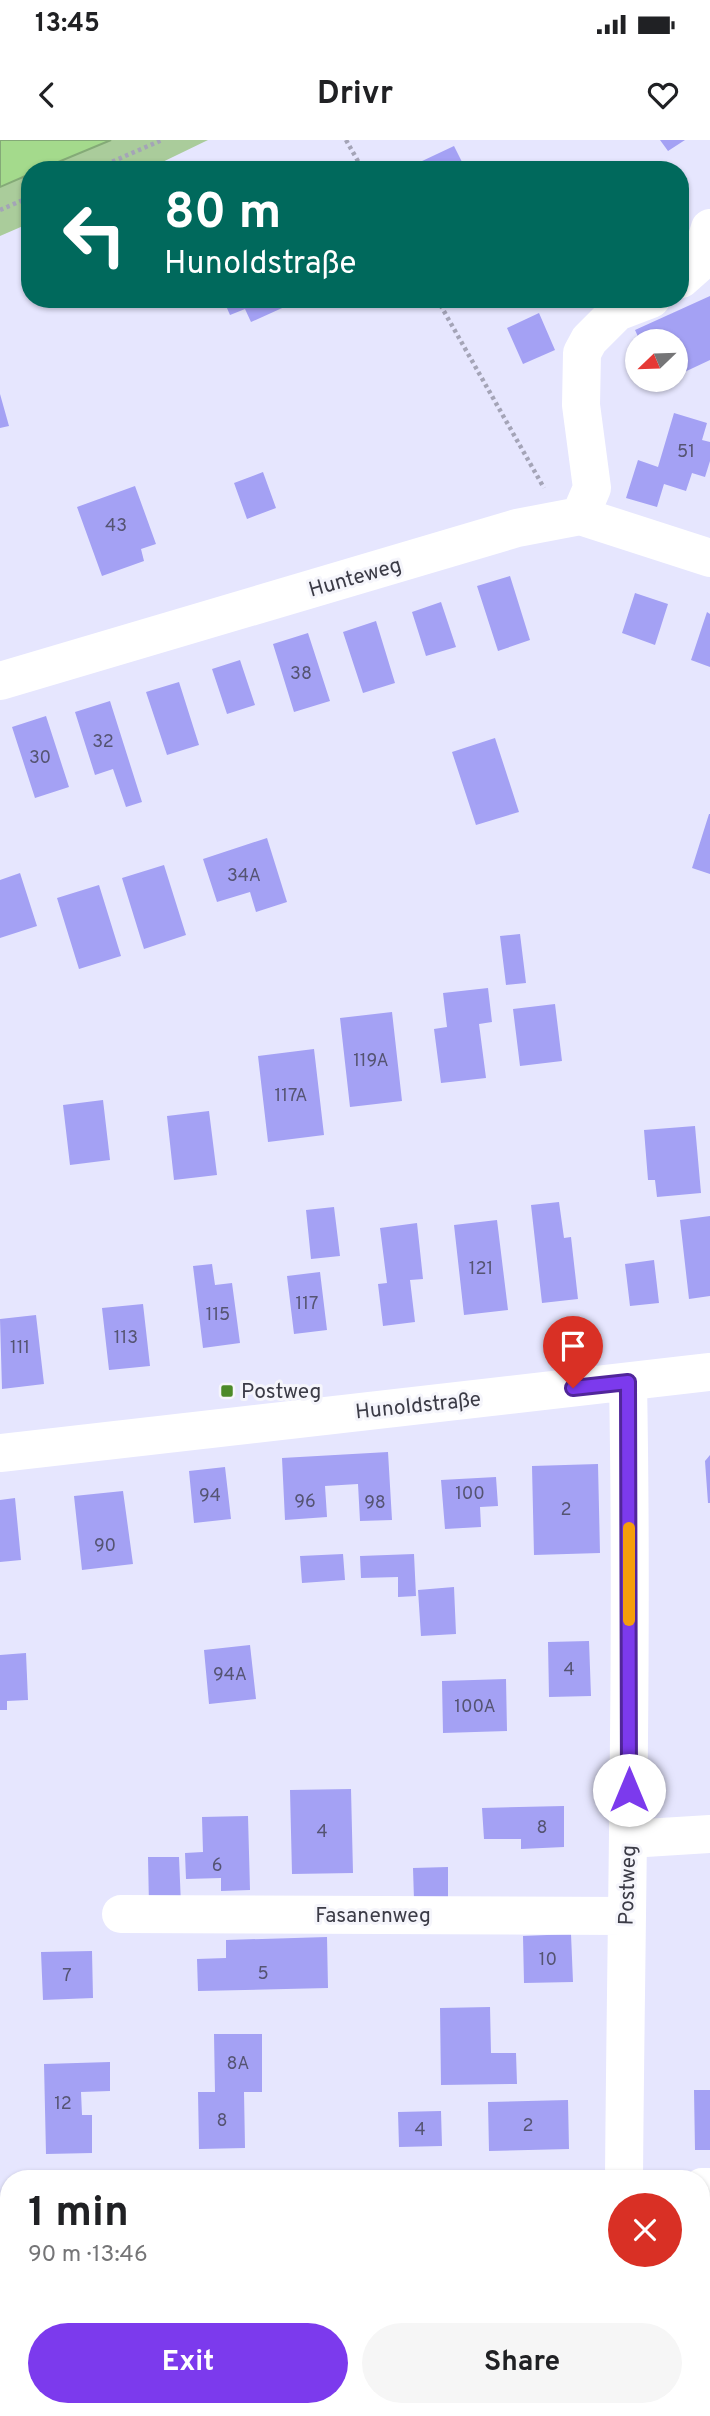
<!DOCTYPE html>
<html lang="en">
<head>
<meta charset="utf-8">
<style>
  :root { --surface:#fff; --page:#f6f6f6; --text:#202124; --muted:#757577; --accent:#7c3aed }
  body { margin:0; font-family:Overpass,sans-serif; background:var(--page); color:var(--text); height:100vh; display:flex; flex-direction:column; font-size:26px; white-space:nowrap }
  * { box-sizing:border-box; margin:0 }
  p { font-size:23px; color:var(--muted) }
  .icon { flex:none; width:38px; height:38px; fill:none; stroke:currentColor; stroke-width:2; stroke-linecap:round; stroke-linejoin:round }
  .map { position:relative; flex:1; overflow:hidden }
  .details { position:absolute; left:0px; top:2030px; width:710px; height:247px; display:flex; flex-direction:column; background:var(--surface); border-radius:28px 28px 0 0; box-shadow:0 2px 5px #0004 }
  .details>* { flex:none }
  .banner { position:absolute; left:21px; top:21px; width:668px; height:147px; border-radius:28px; box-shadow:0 2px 5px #0004; background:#00695c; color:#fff; overflow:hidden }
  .needle { width:46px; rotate:247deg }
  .controls { position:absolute; left:625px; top:189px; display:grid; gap:14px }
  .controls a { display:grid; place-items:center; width:63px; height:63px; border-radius:50%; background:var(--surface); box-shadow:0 2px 5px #0004; font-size:35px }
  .pin { position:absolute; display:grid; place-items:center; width:60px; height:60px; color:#fff; margin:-72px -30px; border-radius:50% 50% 50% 0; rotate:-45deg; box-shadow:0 0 7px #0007 }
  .pin .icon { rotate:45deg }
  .me { position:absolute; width:77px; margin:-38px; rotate:0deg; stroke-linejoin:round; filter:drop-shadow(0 0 5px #0008) }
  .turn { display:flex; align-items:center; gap:24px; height:147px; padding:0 28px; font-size:32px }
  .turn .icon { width:91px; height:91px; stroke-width:2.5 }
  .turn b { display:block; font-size:49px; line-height:60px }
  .round { display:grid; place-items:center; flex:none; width:74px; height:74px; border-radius:37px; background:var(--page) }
  .overview { display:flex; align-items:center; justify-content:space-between; height:119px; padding:0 28px }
  h1 { font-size:42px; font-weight:700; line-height:52px }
  .action { display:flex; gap:14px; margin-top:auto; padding:14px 28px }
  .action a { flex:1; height:80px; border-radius:42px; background:var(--accent); color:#fff; font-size:28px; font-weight:700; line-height:80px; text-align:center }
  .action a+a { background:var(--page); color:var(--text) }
  .status { display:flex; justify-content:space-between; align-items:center; height:49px; padding:0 35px; background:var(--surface); direction:ltr }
  .status svg { height:19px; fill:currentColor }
  header { display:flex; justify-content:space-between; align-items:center; height:91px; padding:0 28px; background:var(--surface); font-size:32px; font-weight:700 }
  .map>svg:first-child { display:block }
</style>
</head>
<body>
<div class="status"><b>13:45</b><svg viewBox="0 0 49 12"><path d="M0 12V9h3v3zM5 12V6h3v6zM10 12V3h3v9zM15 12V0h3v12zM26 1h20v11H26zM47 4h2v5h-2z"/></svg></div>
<header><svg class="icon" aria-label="back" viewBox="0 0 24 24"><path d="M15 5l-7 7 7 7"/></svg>Drivr<svg class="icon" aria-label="heart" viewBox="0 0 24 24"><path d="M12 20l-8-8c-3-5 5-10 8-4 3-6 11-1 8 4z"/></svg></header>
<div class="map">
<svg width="710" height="2276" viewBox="0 0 710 2276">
  <rect width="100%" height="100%" fill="#e6e6fe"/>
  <path fill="#aacc9b" d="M111,0H208L146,30H39Z
    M30,34V83L0,96V47Z
    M9,2149V2230L0,2231V2150Z"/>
  <path fill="#a4da8c" stroke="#84aa77" stroke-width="2" d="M0,0H111L39,30H30V34L0,47Z"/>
  <path fill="#a4a1f4" d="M660,0H685L668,11Z
    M454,6L466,30H403Z
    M710,156V220L676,236V201H640L635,190Z
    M223,159H289L291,164L251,182L245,169L230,175Z
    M539,173L555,210L523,224L507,188Z
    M0,254L9,286L0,288Z
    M674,273L707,283L702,300L710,302V321L705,337L692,333L686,351L664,344L657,367L626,358L638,320L658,327Z
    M263,332L276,368L247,379L234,343Z
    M135,346L156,404L141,409L144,421L102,436L77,367Z
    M510,436L530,500L498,511L477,446Z
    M635,453L668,464L655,505L622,493Z
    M441,462L456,507L426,516L412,472Z
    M707,472L710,474V527L691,520Z
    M376,481L395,543L363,553L343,492Z
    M308,493L330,561L294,572L273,504Z
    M240,520L255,565L227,574L212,529Z
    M179,542L199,605L167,615L146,552Z
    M110,561L142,662L126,667L113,629L95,635L75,572Z
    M46,576L69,647L35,658L12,587Z
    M495,598L519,672L476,685L452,612Z
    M709,674H710V734L692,728Z
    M267,698L287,762L256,772L250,752L217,762L203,719Z
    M164,725L186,795L144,809L122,738Z
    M20,733L37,786L0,798V740Z
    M99,745L121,816L79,829L57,758Z
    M520,794L526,843L506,845L500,796Z
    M488,848L492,882L479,884L486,938L441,943L434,889L447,887L443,853Z
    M555,864L562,921L520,926L513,869Z
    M392,872L402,961L350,967L340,878Z
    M314,909L324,995L268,1002L258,916Z
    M103,960L110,1020L70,1025L63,965Z
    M209,971L217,1035L174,1040L167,976Z
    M695,986L701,1053L657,1057L655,1040H648L644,990Z
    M559,1062L564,1098L571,1097L578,1159L542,1163L531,1065Z
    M334,1067L340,1116L311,1119L306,1070Z
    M710,1076V1156L689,1159L680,1080Z
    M497,1080L508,1170L464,1175L454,1085Z
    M417,1083L423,1139L410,1140L415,1182L383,1186L378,1144L387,1143L380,1088Z
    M654,1120L659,1163L630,1166L625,1124Z
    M212,1124L215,1145L232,1143L240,1203L203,1208L193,1126Z
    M320,1132L327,1190L294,1194L287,1136Z
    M143,1164L150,1226L109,1230L102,1168Z
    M36,1175L44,1244L2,1249L0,1179Z
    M388,1312L392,1380L360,1381L358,1344L325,1346L327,1377L285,1380L282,1318Z
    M710,1315V1363H708L705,1321Z
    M598,1324L600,1413L534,1415L532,1326Z
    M225,1327L231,1379L194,1383L189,1331Z
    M496,1337L498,1366L480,1367L481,1387L445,1389L441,1340Z
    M123,1351L133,1424L82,1430L74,1356Z
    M15,1358L21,1420L0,1422V1360Z
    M343,1414L345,1440L302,1443L300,1416Z
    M414,1414L416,1456L398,1457V1437L361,1438L360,1416Z
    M454,1447L456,1494L421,1496L418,1450Z
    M589,1501L591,1556L549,1557L548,1502Z
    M250,1505L256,1559L209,1564L204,1510Z
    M26,1513L28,1560L7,1561V1570H0V1515Z
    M506,1539L507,1591L443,1593L442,1541Z
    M351,1649L353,1733L292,1734L290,1650Z
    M564,1666V1707L521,1709V1699H484L482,1668Z
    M248,1676L250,1750L221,1751V1738L186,1739L185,1713L203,1712L202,1677Z
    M148,1717H179L181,1765L149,1766Z
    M448,1727V1760H414L413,1728Z
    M571,1794L573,1842L524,1843L523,1796Z
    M327,1797L328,1848L198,1851L197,1819L226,1818V1800Z
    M92,1811L93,1858L43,1860L41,1812Z
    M490,1867L491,1913H516L517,1944L441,1945L440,1868Z
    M214,1894H262V1952H244L245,2008L199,2009L198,1952H215Z
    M110,1922V1951L81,1952L82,1975H92V2013L46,2014L44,1924Z
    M694,1950H710V2010H695Z
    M568,1960L569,2009L489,2011L488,1962Z
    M441,1971L442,2006L399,2007L398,1972Z
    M702,2107H710V2178H703Z
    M507,2268H565V2276H507Z"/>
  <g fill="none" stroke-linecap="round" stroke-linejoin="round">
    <path stroke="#a4a4b7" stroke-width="4.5" stroke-dasharray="3.5 3.5" stroke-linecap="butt" d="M346,0L363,30
      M93,30L162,0
      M0,70L30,57
      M437,159L544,348
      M0,2143L9,2142"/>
    <path stroke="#fff" stroke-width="38" d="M681,139L699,123L710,88
      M580,376L592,348L581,265L582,213L589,200L617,172L651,159
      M0,541L517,388L580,376L710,418
      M0,1313L710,1232
      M629,1699L710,1694
      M121,1774L626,1776
      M624,2039C626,1773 633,1508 628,1242
      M702,2047H710
      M34,2268V2276
      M621,2276V2268"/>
  </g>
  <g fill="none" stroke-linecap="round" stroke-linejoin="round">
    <defs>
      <path id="route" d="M573,1248L628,1242L629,1650"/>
    </defs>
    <use href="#route" stroke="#51269a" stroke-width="18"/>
    <use href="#route" stroke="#7c3aed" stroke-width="12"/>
    <path stroke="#f59e0b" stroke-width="12" d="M629,1480V1388"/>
  </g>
  <rect fill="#4c8a29" stroke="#f5f5fb" stroke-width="2.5" x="220" y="1244" width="14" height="14" rx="3.5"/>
  <g text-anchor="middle" stroke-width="6" stroke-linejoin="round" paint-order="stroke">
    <g font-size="18" fill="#555472">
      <text x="686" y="317">51</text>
      <text x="116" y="391">43</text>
      <text x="301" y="539">38</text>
      <text x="103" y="607">32</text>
      <text x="40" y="623">30</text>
      <text x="244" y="741">34A</text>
      <text x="371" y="926">119A</text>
      <text x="291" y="961">117A</text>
      <text x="481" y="1134">121</text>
      <text x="307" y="1169">117</text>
      <text x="218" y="1180">115</text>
      <text x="126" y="1203">113</text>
      <text x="20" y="1213">111</text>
      <text x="470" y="1359">100</text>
      <text x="210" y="1361">94</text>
      <text x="305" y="1367">96</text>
      <text x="375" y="1368">98</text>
      <text x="566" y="1375">2</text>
      <text x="105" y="1411">90</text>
      <text x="569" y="1535">4</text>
      <text x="230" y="1540">94A</text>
      <text x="475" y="1572">100A</text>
      <text x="542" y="1693">8</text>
      <text x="322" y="1697">4</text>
      <text x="217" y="1731">6</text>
      <text x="548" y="1825">10</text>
      <text x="263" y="1839">5</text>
      <text x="67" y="1841">7</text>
      <text x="238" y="1929">8A</text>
      <text x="63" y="1969">12</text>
      <text x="222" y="1986">8</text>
      <text x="528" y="1991">2</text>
      <text x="420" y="1995">4</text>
    </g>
    <g font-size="21" fill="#3b3b46" stroke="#f5f5fb">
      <text transform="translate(355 437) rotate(-16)" y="7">Hunteweg</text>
      <text transform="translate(418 1265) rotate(-6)" y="7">Hunoldstraße</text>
      <text transform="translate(627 1745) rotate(-88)" y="7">Postweg</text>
      <text x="373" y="1782">Fasanenweg</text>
    </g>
    <g font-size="21" fill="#3b3b46" stroke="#f5f5fb" text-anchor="start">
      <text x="241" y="1258">Postweg</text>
    </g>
  </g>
</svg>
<div class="controls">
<a><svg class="needle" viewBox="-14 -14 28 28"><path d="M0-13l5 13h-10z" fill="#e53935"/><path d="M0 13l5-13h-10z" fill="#757577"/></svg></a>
</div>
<div class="pin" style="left:573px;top:1248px;background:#d93025"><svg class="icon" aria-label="arrive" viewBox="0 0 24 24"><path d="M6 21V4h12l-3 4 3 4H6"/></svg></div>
<svg class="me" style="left:629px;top:1650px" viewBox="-20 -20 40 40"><circle r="19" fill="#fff"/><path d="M0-13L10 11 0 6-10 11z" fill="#7c3aed"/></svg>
<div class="banner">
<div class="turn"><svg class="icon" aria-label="left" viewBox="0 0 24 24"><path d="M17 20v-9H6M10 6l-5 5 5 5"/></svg><div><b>80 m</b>Hunoldstraße</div></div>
</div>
<section class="details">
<div class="overview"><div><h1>1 min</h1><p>90 m · 13:46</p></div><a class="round" style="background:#d93025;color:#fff"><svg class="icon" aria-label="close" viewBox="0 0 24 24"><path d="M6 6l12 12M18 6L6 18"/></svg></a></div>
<div class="action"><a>Exit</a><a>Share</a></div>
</section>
</div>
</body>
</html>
